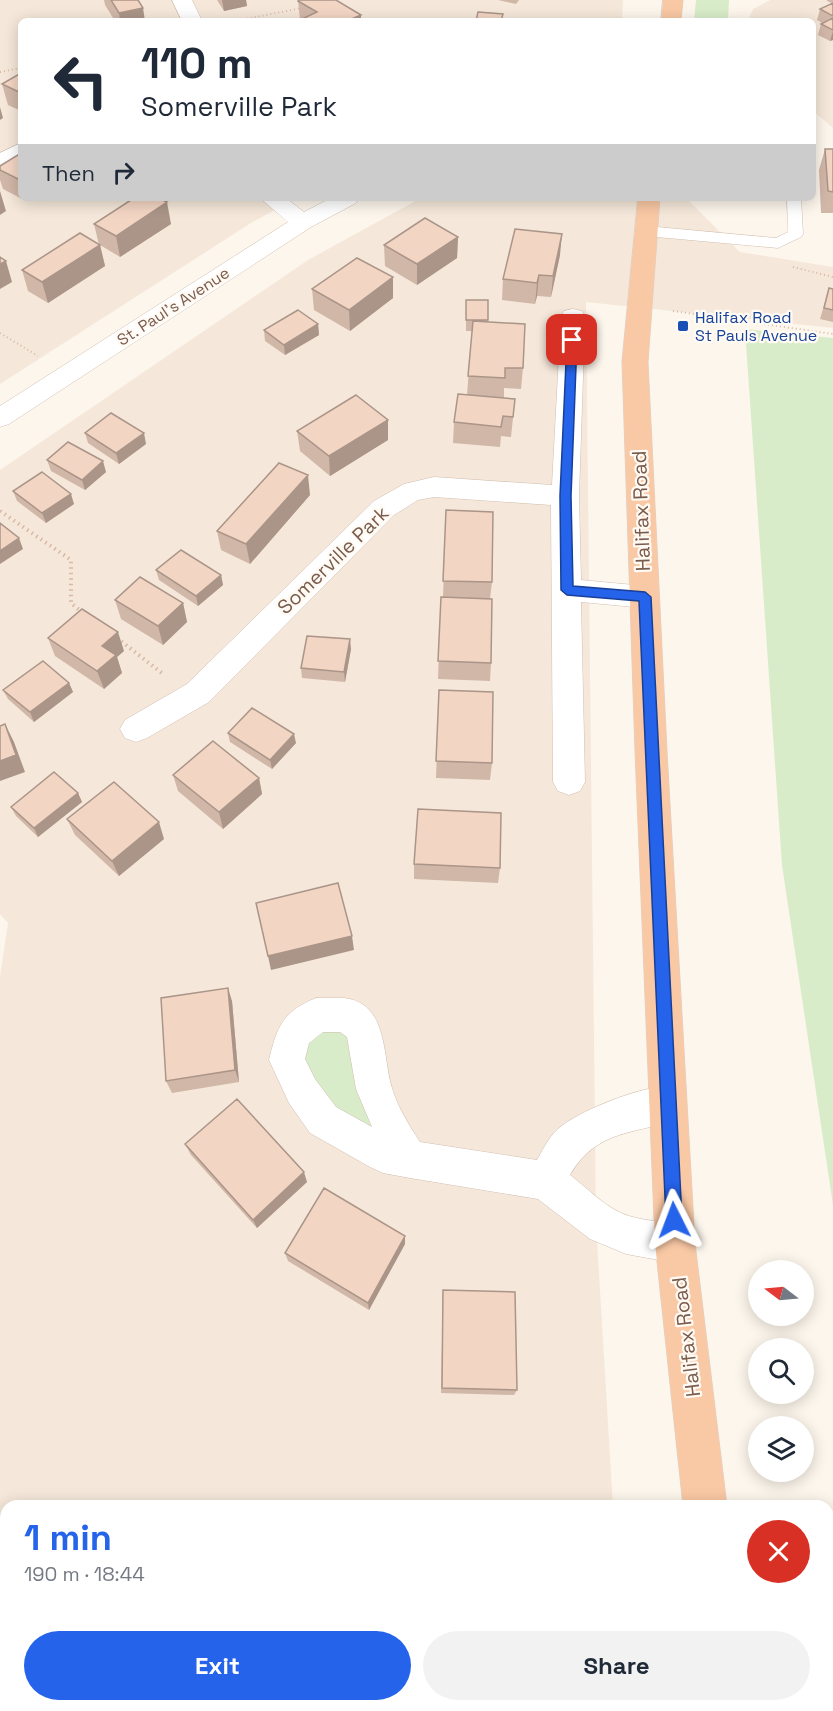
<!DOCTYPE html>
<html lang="en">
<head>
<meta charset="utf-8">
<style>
  :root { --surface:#fff; --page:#f2f2f3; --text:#1f2937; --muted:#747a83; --accent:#2563eb }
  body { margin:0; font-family:"Space Grotesk",sans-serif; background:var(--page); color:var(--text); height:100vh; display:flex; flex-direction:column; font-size:22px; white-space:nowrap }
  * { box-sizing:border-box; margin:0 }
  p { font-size:20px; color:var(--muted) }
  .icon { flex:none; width:33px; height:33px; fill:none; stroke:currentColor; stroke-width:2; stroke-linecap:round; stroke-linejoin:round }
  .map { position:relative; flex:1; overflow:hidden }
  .panel { position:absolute; left:0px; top:1500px; width:834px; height:212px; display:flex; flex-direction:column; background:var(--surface); border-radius:18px 18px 0 0; box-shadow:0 3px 15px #0003 }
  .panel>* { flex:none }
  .banner { position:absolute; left:18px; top:18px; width:798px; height:183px; border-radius:9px; box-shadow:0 3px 15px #0003; background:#fff; color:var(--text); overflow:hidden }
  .needle { width:39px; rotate:286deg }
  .controls { position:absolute; left:748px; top:1260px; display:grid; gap:12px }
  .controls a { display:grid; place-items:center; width:66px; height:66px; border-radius:50%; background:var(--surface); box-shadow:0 3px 15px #0003; font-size:30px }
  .pin { position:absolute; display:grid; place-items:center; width:51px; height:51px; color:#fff; margin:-26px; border-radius:12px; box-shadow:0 3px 9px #0006 }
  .me { position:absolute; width:66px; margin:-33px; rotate:357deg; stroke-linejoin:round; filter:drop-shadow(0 0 4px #0008) }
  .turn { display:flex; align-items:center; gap:21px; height:126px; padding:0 24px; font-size:27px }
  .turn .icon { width:78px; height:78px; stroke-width:2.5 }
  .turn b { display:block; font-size:42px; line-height:51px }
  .then { display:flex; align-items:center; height:57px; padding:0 24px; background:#0003; gap:12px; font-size:22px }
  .round { display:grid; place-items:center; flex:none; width:63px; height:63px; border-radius:32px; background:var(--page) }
  .summary { display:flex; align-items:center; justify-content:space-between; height:102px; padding:0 24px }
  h1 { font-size:36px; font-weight:700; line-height:45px; color:var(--accent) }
  .button { display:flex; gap:12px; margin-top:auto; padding:12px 24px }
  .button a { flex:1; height:69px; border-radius:36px; background:var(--accent); color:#fff; font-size:24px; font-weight:700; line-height:69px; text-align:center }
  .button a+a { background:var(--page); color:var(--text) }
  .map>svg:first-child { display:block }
</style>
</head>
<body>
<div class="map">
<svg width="833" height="1711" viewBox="0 0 833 1711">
  <rect width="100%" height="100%" fill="#fdf6ec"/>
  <path fill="#f5e8da" d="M0,0H623L622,21H21V198H297L251,223L0,384Z
    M770,0H833V128L813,111V21H748L753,9Z
    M421,198H686L740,252L833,267V328L586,302L596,1224L613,1506H6V1706H626V1711H0V977L8,923L0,914V470L308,260Z"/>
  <path fill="#d8ecc9" d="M696,0H729L728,21H694Z
    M745,329L833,338V1205L782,865Z
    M336,1025L356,1044L381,1134L334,1111L308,1082L299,1047L306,1036Z"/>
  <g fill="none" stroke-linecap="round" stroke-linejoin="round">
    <defs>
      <path id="service" d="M787,198H801L803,234L801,237L778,248L646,236L639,231L646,226L776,238L788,232Z"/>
      <path id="minor" d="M172,0H192L202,21H182Z
        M21,143V160L0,170V153Z
        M260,198H286L304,212L331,198H359L356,203L311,227L9,424L0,427V406L288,222Z
        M573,309L582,311L585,317L579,496L581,580L645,586L655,589L659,597L655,605L645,608L581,602L585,782L580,791L569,795L558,791L553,782L551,505L434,497L418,500L394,515L209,702L147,738L136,742L125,738L120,729L125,720L187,684L374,501L404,484L434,477L552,485L561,317L564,311Z
        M316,998C325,998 335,998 344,998C389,1003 382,1057 392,1088C398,1108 409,1125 420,1142L537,1160C543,1150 548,1138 558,1129C576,1112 643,1085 667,1087C671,1088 676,1091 680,1092L685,1105L680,1118C636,1135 597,1128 570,1175C587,1188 608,1210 629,1216C649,1222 669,1221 689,1229L695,1243L689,1257L675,1263L626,1254L590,1239L538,1199L410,1178L383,1173L370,1167L310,1133L289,1103L269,1060C277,1027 282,1012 316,998ZM323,1032H340L347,1037L356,1089L372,1127L336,1107L315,1079L305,1059L309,1043Z"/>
      <path id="trunk" d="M663,0H683L681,21H661Z
        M638,198H660L648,362L667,751L695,1243L727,1506H683L655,1243L635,751L622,362Z
        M705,1706H751L752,1711H706Z"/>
    </defs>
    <use href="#service" stroke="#d1beb0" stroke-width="1"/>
    <use href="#minor" stroke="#d1beb0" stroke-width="1"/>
    <use href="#trunk" stroke="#dad1cd" stroke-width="1"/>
    <path stroke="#d9b8a5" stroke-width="2" stroke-dasharray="1 3" stroke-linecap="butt" d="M235,21L302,8
      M0,72L21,68
      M793,267L833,277
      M673,311L833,334
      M0,333L38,356"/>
    <path stroke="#d9b8a5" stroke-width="4" stroke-dasharray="1.5 4" stroke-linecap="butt" d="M0,511L71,560V603L82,612
      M117,638L163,674"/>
    <use href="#service" fill="#fff" fill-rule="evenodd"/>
    <use href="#minor" fill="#fff" fill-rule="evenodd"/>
    <use href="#trunk" fill="#f9c8a4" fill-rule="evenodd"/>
  </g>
  <path fill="#d1b7a8" d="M104,0H110L145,21H115L105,5Z
    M217,0H246L247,6L224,11Z
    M498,0H519L516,4Z
    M827,0H833V40L830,41L818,35L821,24L822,23L817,20L820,9L832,3L827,1Z
    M298,1L361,21L300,20Z
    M21,73V111L8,105L2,84Z
    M825,149H833V213H821L819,170Z
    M21,153V198H31L26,201L3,189L0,180V166Z
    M125,198H158L171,224L120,257L100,245L105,266L48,303L28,291L22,270L99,245L94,224L129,201Z
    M458,237L457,258L417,285L385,266L384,245Z
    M560,255L551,297L537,296L535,304L502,300L503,279Z
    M829,288L833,289V322L820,319Z
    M312,289L393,298L350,331L314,310Z
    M466,300H488V322L523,368L521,389L504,388V398L515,399L511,437L501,436L500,447L453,443L454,422L467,395L472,331H466Z
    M318,324L319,335L285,355L265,341L264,330Z
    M297,431L388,440L330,476L300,451Z
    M85,433L146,444L119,464L88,443Z
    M47,460L106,472L85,490L51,471Z
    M13,491L74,504L46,523L17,501Z
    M310,495L250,564L221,550L217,531Z
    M446,510L492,582L490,599L491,663L490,681L438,679L441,597H443Z
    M156,570L221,575L223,585L198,606L159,580Z
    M115,600L183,603L187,622L163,645L121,619Z
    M48,638L124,651L117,657L122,673L104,689L55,656Z
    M351,649L345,682L302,678L301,668Z
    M69,683L73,692L34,722L8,699L3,690Z
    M439,690L492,763L490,780L436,778Z
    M228,733L296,743L272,769L230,742Z
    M173,775L259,778L262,794L223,829L178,791Z
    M78,793L82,802L38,837L16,816L11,807Z
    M67,819L164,839L119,876L75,835Z
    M414,864L500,868L498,883L414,879Z
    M232,1001L239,1082L172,1093L166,1081Z
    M185,1144L307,1182L257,1228L191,1155Z
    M405,1236V1244L369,1310L288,1261L285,1253Z
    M443,1290L517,1390L514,1395L441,1393Z"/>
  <path fill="#aa9588" d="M222,0H246L247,6L224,11Z
    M143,8L145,21H120L119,13Z
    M361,15V21H347Z
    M833,31V40L830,41Z
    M0,107L3,118L0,120Z
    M0,191L6,211L0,215Z
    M167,202L171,224L120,257L116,236Z
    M562,234L560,255L551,297L553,276Z
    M458,237L457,258L417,285V264Z
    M100,245L105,266L48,303L42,282Z
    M6,261L12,282L0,289V264Z
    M539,275L537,296L535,304L537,283Z
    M393,277V298L350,331L349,310Z
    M318,324L319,335L285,355L284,345Z
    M388,420V440L330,476L329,456Z
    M144,433L146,444L119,464L116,453Z
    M103,461L106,472L85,490L82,480Z
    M308,475L310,495L250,564L246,544Z
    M71,494L74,504L46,523L42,513Z
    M19,538L23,549L0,564V551Z
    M221,575L223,585L198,606L196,596Z
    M183,603L187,622L163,645L158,626Z
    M118,632L124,651L117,657L122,673L104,689L97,671L102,646Z
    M350,639L351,649L345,682L344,672Z
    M69,683L73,692L34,722L30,712Z
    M5,724L14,742L25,772L0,781V761Z
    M294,734L296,743L272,769L270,760Z
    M259,778L262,794L223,829L219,812Z
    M78,793L82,802L38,837L34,828Z
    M159,822L164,839L119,876L112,861Z
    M352,936L354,950L271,970L268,956Z
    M228,988L232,1001L239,1082L235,1070Z
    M304,1172L307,1182L257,1228L253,1220Z
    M405,1236V1244L369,1310L368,1303Z"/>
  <path fill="#f3d5c3" stroke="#aa9588" stroke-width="1.5" d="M111,0H138L143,8L119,13Z
    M299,0H336L361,15L347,21H298L317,12L298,1Z
    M833,3V16L820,9Z
    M478,12L503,14L501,21H476Z
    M833,18V30L821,24Z
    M21,73V93L2,84Z
    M825,149H833V192L828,191Z
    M21,153V180H20L0,170V166Z
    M134,198H158L167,202L116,236L94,224Z
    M425,218L458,237L417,264L384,245Z
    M515,229L562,234L553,276L539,275L537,283L503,279Z
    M80,233L100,245L42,282L22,270Z
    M0,257L6,261L0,264Z
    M357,258L393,277L349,310L312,289Z
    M829,288L833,289V310L824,308Z
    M466,300H488V320H466Z
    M298,310L318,324L284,345L264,330Z
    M473,321L525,324L523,368H505V378L468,376Z
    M458,394L515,399L513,417L503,416L501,427L454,422Z
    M356,395L388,420L329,456L297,431Z
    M111,413L144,433L116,453L85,433Z
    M68,442L103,461L82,480L47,460Z
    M279,463L308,475L246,544L217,531Z
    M42,472L71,494L42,513L13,491Z
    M446,510L493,512L492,582L443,581Z
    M0,523L19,538L0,551Z
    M181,550L221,575L196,596L156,570Z
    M140,577L183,603L158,626L115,600Z
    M441,597L492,599L491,663L438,661Z
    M82,609L118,632L102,646L116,655L97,671L48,638Z
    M307,636L350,639L344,672L301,668Z
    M43,661L69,683L30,712L3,690Z
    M439,690L493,692L492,763L436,761Z
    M252,708L294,734L270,760L228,733Z
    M5,724L16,755L0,761V726Z
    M213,741L259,778L219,812L173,775Z
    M54,772L78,793L34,828L11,807Z
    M114,782L159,822L112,861L67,819Z
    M418,809L501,813L500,868L414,864Z
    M338,883L352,936L268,956L256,903Z
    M228,988L235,1070L166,1081L161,998Z
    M237,1099L304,1172L253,1220L185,1144Z
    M324,1188L405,1236L368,1303L285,1253Z
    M443,1290L515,1292L517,1390L442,1388Z
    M458,1501L539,1505V1506H458Z"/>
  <path fill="#2563eb" stroke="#184099" stroke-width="1.5" d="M572,336L577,340L571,496L573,586L645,592L651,597L682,1220L679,1225L674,1228L668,1225L666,1220L639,601L567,595L561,590L560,496L567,340Z"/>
  <rect fill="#1a4fb4" stroke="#fffaf3" stroke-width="2" x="677" y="320" width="12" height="12" rx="3"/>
  <g text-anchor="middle" stroke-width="4.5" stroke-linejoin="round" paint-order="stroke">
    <g font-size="16" fill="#7a5c4d" stroke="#fffaf3">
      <text transform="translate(173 306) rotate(-33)" y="6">St. Paul's Avenue</text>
    </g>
    <g font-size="16" fill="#164399" stroke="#fffaf3" text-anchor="start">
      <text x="695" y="323">Halifax Road<tspan x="695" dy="18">St Pauls Avenue</tspan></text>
    </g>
    <g font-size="20" fill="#7a5c4d" stroke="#fffaf3">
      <text transform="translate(641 511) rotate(-92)" y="7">Halifax Road</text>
      <text transform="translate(333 560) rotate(-44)" y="7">Somerville Park</text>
      <text transform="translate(686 1337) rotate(-97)" y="7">Halifax Road</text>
    </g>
  </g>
</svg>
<div class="controls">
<a><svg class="needle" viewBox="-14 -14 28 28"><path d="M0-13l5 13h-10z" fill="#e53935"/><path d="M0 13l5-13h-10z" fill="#747a83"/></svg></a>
<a><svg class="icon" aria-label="search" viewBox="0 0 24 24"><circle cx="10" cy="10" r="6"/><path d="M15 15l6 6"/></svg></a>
<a><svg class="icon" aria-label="layers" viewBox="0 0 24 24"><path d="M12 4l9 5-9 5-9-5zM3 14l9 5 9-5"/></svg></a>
</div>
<div class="pin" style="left:572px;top:340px;background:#d93025"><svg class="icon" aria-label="arrive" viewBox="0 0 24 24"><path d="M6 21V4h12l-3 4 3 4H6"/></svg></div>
<svg class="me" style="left:674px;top:1220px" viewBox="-20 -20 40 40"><path d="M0-17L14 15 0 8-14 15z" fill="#2563eb" stroke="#fff" stroke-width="4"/></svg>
<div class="banner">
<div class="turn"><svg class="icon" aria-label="left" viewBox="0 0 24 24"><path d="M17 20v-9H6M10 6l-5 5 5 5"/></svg><div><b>110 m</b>Somerville Park</div></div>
<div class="then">Then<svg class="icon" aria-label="right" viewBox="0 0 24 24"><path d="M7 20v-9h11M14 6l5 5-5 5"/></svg></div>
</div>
<section class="panel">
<div class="summary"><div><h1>1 min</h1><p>190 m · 18:44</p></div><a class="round" style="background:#d93025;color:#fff"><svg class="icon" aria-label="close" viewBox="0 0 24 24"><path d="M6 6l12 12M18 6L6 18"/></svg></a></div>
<div class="button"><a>Exit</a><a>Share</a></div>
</section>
</div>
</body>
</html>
